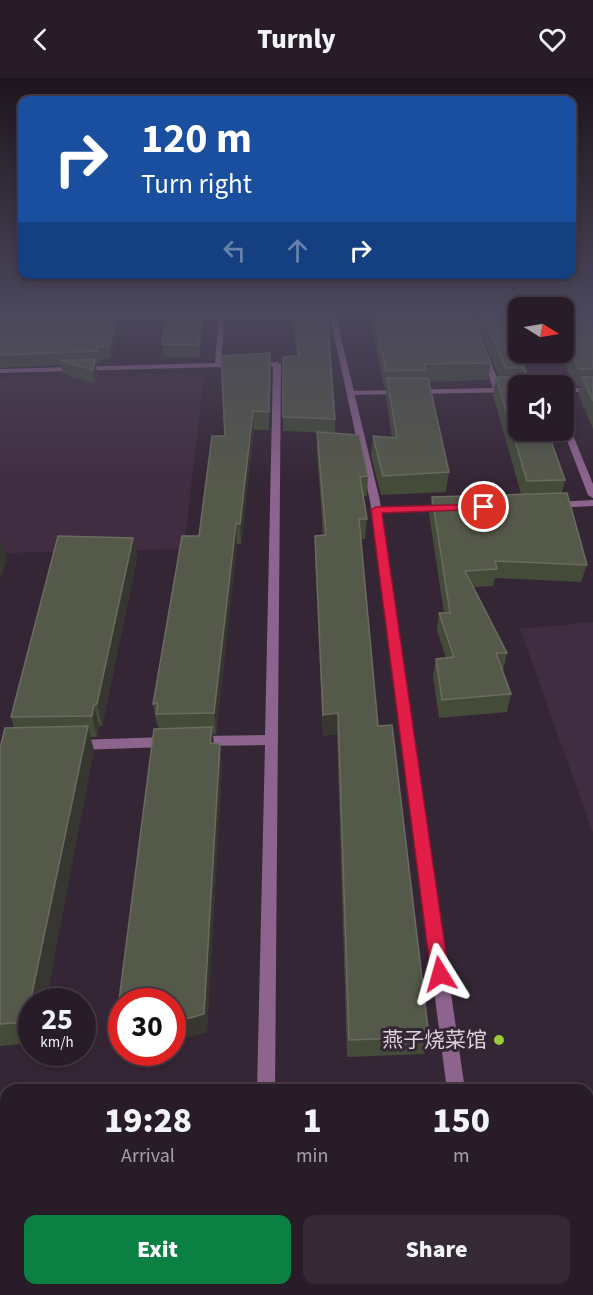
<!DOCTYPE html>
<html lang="en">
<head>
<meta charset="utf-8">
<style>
  :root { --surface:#281c28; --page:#342934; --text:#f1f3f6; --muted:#a5a1a8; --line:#443a45; --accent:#0b8043 }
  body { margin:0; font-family:"Source Sans 3","Noto Sans SC",sans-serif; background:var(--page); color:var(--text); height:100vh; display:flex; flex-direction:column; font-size:22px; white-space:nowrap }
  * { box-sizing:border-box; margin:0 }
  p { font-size:20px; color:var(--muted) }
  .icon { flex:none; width:33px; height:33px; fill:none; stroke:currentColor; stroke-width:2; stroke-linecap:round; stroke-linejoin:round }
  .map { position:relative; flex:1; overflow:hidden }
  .details { position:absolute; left:0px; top:1006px; width:594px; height:212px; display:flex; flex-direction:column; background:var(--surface); border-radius:18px 18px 0 0; box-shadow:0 3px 9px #0003,0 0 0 2px var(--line) }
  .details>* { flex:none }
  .top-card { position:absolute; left:18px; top:18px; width:558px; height:183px; border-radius:12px; box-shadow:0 3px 9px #0003,0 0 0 2px var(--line); background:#1a4fa0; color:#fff; overflow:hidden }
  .needle { width:39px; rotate:101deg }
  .buttons { position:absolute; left:508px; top:219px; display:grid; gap:12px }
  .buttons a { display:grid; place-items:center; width:66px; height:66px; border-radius:12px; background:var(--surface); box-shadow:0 3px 9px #0003,0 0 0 2px var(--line); font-size:30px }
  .speed { position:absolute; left:18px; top:910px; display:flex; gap:12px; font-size:30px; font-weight:700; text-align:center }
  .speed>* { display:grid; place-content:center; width:78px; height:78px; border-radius:50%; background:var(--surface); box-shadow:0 3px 9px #0003,0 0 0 2px var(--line); line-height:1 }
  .speed small { font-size:15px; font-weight:400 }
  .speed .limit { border:9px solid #d22; background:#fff; color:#111 }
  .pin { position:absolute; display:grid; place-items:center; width:51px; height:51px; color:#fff; margin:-26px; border:3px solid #fff; border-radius:50%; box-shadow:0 2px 6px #0007 }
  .me { position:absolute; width:66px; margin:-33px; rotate:352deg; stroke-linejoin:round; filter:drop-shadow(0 0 4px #0008) }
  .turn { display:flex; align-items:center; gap:21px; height:126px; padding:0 24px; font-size:27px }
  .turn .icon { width:78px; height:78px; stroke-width:2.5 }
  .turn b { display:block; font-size:42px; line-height:51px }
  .lanes { display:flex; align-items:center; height:57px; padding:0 24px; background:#0003; justify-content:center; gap:30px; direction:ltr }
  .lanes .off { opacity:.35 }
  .eta { display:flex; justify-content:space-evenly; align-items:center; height:102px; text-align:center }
  .eta b { font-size:36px; font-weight:800; line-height:42px }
  .primary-button { display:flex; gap:12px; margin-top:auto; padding:12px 24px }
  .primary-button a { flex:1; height:69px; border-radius:12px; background:var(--accent); color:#fff; font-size:24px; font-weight:800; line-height:69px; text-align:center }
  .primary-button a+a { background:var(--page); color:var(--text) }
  header { display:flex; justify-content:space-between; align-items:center; height:78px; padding:0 24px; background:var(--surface); font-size:27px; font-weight:800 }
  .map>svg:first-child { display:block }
</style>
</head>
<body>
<header><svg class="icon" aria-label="back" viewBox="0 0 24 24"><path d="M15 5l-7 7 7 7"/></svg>Turnly<svg class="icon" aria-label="heart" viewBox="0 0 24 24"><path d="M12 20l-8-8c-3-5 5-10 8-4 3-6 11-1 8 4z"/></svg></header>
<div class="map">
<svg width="593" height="1217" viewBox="0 0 593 1217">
  <rect width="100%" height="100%" fill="#352635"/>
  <path fill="#412d41" d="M204,295L184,471L0,475V300Z
    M593,544V755L520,551Z
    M0,1138H6V1212H588V1158L593,1159V1217H0Z"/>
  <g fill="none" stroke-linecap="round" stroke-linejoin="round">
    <path fill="#8d648d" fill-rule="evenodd" d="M219,234H225L221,289L0,295V291L215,285Z
      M481,275L488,277L501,310H519V314L351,317L347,315L351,313L493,310Z
      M277,284L281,286L275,1012H257L265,667L199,668L194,666L193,663L194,660L199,658L265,657L273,288L255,289L251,287L255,285Z
      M564,310H593V314H564Z
      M564,343L568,345L593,406V420L588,417L563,352Z
      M593,422V428L555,430L550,427L555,424Z
      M445,427L450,430L448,432L376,435L371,432L376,429Z
      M167,659L172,661L173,664L172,667L167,669L76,672L71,670L70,667L71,664L76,662Z"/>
    <path fill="#8d648d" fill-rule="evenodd" d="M329,234H335L380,423L465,1012H447L370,423Z
      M308,237L311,239L310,240L103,242L100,240L103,238Z"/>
    <path fill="#8d648d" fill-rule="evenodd" d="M588,1079H593V1099H588Z
      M0,1086H6V1106H0Z"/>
  </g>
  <path fill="#444b39" d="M0,234H119L120,245L111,281L100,282L99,286H96L97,295L95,306L63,296L61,287L0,290Z
    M168,234H202L203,248L200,280L164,279L162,266Z
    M257,234H291V235H257Z
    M292,234L335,341V355L283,353V279L297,278L292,245Z
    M369,234H470L491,285L488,302L429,304L449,394L446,414L381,417L371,378L373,358L392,360L386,319L387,310H384Z
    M472,234H504L565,402L562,415L587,487L581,504L495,500L493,508L473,509L507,575L503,593L511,616L507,634L439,640L433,598L436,581L446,580L437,552L439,535H444L429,436L432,419L521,416L493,317L496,299H499Z
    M564,234H593V235L586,238L593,252V351L578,316L580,308H574L560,274H564Z
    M271,293L269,352H254L241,466H237L216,656H213L214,666L222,687L207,954L122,975H132L121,978L114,961L159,651L158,647H157L153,626L225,358Z
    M317,354L368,398L367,418H363L367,441L365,461H361L378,648L429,959L424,976L347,979L337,656L323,658L315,479V458L323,457L317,374Z
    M133,460L137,480L102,648H99L97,659H90L94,673L32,924V965L0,968V670L14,650L11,639Z"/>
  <path fill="#373630" d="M118,234L120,245L111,281L109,268Z
    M580,234H593V235L577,243Z
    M202,236L203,248L200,280L199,267Z
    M97,269L100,282L99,286L97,273Z
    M270,275L271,293L269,352V334Z
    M95,282L97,295L95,306L93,292Z
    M253,333L254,352L241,466L240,446Z
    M236,445L237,466L216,656L214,635Z
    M133,460L137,480L102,648L97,626Z
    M1,462L7,482L0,501V463Z
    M94,627L99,648L97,659L92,638Z
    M338,635L337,656L323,658V637Z
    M88,648L94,673L46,924H32V953L26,944Z
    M212,649L214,670L210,665Z
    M220,666L222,687L207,954L172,964V945Z
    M122,959V975H132L121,978L114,961Z"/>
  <path fill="#55594a" stroke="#6a6c61" stroke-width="1.5" d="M0,234H118L109,268L97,269V273L0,277Z
    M168,234H200L199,236H202L199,267L162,266Z
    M293,234H327L335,341L283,339V279L299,278Z
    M373,234H470L491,285L424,286L426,292L386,293Z
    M481,234H504L531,308H519V352H547L565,402L527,403L496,299H523L525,293L522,290H506Z
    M564,234H584L593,252V291H579L564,259Z
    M270,275L269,334L253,333L240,446L236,445L214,635L156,636L158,625L153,626L182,458H199L212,358H225L221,278Z
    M60,282H95L93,292Z
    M582,299H593V323Z
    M387,300H428L449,394L383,398L373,358L397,360Z
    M317,354L359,357L368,398L360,399L367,441H359L378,648L392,647L429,959L349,962L338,635L323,637L315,458L326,457Z
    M567,415L587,487L495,483L497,491L465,493L507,575H496L511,616L442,622L436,581L454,579L439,535H450L432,419Z
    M58,458L133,460L97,626L94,627L92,638L11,639Z
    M88,648L26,944L0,946V670L5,650Z
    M212,649L210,665L220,666L204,936L172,945V924H122V959L114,961L154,651Z"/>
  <linearGradient id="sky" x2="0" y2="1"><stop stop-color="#1d151d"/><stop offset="0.58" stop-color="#4b475c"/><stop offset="1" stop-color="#4b475c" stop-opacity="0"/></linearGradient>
  <rect width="593" height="404" fill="url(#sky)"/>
  <path fill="#e11d48" stroke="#92132f" stroke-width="1.5" d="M484,426L488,427V431L382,435L449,896L446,903L440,905L433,903L431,896L371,432L376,429Z"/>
  <circle fill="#99cb36" stroke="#352635" stroke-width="2" cx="499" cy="962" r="6"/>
  <g text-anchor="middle" stroke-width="6" stroke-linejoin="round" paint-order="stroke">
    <g font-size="21" fill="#dbd1da" stroke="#352635" text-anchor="end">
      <text x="487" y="969">燕子烧菜馆</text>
    </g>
  </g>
</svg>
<div class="buttons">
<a><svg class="needle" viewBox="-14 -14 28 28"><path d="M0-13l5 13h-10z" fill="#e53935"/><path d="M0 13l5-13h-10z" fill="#a5a1a8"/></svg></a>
<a><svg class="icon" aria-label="sound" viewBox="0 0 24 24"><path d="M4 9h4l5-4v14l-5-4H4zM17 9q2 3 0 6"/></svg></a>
</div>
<div class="speed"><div>25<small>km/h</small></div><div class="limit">30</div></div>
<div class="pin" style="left:484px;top:429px;background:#d93025"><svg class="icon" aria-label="arrive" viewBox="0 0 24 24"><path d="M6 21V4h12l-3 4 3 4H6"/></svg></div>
<svg class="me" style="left:440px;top:896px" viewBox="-20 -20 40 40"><path d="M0-17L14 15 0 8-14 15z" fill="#e11d48" stroke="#fff" stroke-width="4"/></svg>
<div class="top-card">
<div class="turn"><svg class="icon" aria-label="right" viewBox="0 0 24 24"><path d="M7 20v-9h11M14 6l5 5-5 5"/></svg><div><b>120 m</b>Turn right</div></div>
<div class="lanes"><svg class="icon off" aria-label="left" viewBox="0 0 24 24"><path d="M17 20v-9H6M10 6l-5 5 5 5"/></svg><svg class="icon off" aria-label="ahead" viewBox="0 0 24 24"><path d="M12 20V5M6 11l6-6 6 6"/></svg><svg class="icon" aria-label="right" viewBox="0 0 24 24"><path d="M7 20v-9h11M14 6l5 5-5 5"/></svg></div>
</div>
<section class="details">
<div class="eta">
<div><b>19:28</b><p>Arrival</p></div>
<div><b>1</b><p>min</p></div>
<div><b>150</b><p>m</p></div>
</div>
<div class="primary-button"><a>Exit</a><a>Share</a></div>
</section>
</div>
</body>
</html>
